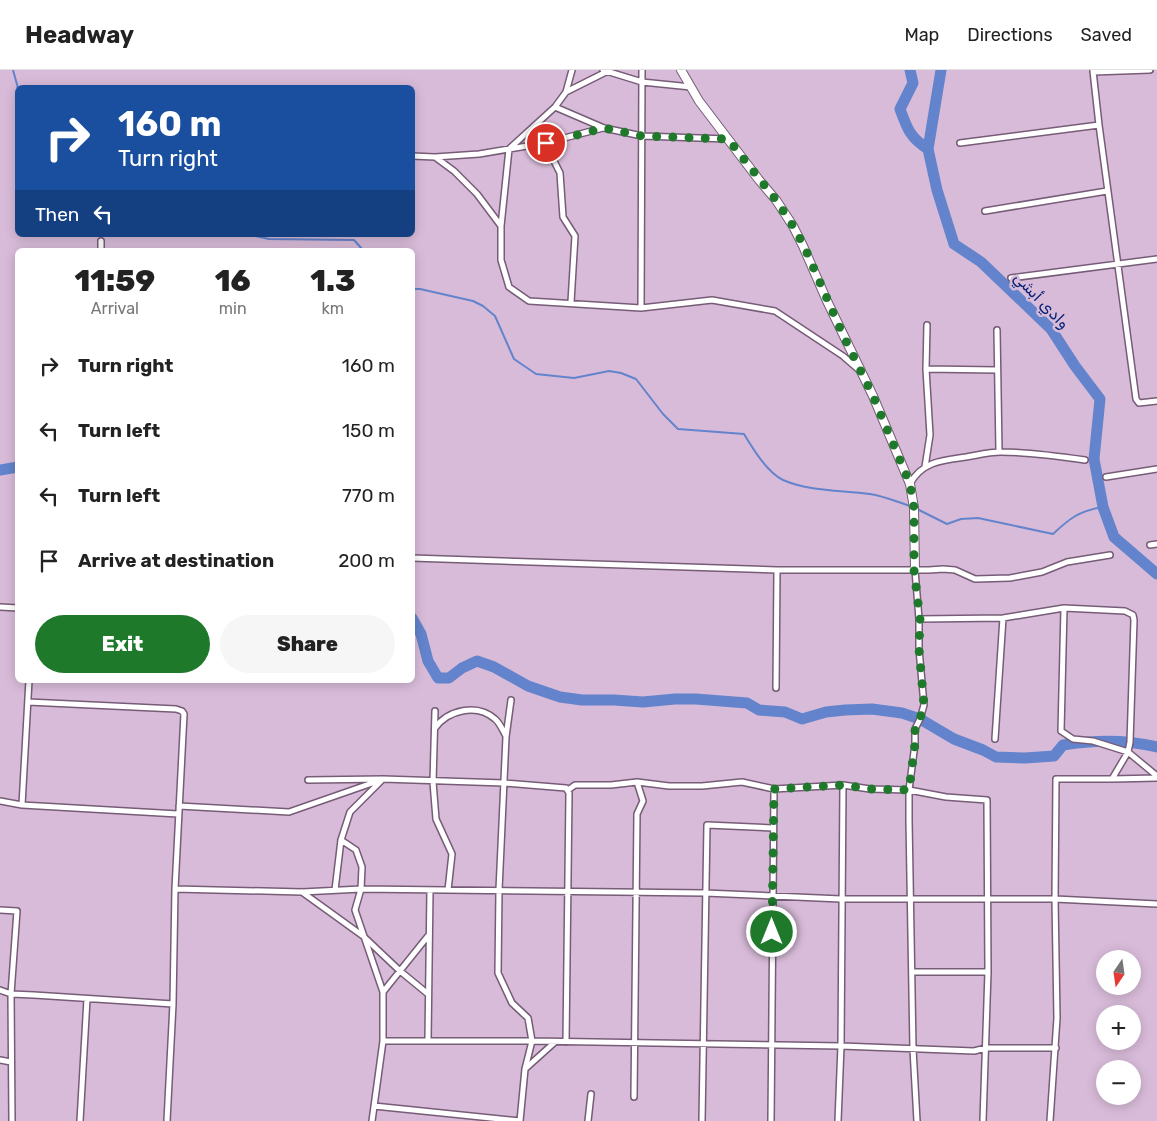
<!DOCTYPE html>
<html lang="en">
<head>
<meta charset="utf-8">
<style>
  :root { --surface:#fff; --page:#f6f6f6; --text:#222; --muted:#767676; --line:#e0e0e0; --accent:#1e7a2a }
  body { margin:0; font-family:Rubik,"Noto Sans Arabic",sans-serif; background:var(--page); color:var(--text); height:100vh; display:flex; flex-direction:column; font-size:19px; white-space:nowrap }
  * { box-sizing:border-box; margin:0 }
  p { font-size:16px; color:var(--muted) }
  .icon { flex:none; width:28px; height:28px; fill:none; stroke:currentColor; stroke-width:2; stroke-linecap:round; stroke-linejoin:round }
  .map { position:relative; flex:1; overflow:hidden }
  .drawer { position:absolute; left:15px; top:178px; width:400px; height:435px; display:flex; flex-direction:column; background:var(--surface); border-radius:8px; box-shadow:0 2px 12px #0003 }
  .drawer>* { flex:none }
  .banner { position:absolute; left:15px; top:15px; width:400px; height:152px; border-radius:8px; box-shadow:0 2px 12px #0003; background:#1a4fa0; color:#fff; overflow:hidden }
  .needle { width:32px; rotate:193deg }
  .controls { position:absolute; left:1096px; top:880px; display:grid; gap:10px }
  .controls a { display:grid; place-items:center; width:45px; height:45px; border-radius:50%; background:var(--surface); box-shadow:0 2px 12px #0003; font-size:25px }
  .pin { position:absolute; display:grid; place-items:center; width:42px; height:42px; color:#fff; margin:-21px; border:2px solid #fff; border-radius:50%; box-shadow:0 1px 5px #0007 }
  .me { position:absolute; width:55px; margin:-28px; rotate:0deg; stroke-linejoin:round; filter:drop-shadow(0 0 4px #0008) }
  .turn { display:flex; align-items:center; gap:18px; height:105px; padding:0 20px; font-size:22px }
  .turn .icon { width:65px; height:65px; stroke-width:2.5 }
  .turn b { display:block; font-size:35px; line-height:42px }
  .then { display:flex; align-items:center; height:48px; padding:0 20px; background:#0003; gap:10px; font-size:19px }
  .eta { display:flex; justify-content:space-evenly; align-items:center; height:85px; text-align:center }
  .eta b { font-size:30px; font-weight:800; line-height:35px }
  .primary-button { display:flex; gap:10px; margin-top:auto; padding:10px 20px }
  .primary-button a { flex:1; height:58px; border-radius:30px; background:var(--accent); color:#fff; font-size:20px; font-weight:800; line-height:58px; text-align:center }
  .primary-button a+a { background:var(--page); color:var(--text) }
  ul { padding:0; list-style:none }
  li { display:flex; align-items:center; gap:15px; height:65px; padding:0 20px }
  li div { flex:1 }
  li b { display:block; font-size:19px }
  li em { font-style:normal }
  header { display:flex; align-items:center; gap:30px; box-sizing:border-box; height:70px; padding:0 25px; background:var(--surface); border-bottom:1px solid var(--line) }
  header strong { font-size:24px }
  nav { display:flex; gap:28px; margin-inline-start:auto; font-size:18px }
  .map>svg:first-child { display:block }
</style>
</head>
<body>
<header>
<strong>Headway</strong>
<nav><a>Map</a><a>Directions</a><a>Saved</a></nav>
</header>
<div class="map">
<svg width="1157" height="1051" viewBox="0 0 1157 1051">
  <rect width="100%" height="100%" fill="#d8bbd9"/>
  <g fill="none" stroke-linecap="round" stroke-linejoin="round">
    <path stroke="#6384cc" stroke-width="2" d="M13,0L18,18
      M250,165L269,169L354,170L363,180
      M412,219H420L473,231L483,236L495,246L514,289L536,304L574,308L609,301L621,303L636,309L663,344L678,359L744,364C753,379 767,402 783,410C811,422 841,420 870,424C884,426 897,432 910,436
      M917,439L947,454L961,449L978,448L1053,464C1070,448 1079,441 1103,437"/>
    <path stroke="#6384cc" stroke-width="11" d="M910,0L913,13L900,39C907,58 910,68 928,79
      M941,0L928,79L937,120L954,174L981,192L1051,259L1075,296L1100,329L1094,389L1103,437L1114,467L1157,504
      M0,400L18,397
      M412,548L421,564L428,591L438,608H449L462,598L477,591L494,597L528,616L560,627L582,630H614L643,632L675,629H696L747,633L759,640L785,642L802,649L826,642L845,640L872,639L902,643L920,649L954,669L983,680L996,687L1025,688L1054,686L1063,675C1094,670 1125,669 1157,677"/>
    <defs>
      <path id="street" d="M603,0L642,12L691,17
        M1093,1L1099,55
        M1093,2L1150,0
        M566,22L608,1
        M555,37L604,58L642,66L728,69
        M545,73L560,103L563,147L575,166L571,232
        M960,73L1099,55L1136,329L1139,333L1157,331
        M412,86L435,87L454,101L477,124L501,156V190L509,217L529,231L641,238L712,230L775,241L843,286L858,299
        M435,87L479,84L545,73L603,58
        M985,141L1107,121
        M501,156L509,79L555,37L566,22L572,0
        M101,171V180
        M1011,208L1157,189
        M641,238L642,0
        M997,260L999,382
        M926,299L997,300
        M925,397L930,365L926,299L927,255
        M1106,407L1157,399
        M910,414C922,391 944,390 966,387C978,385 989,382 1001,382C1029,382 1057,386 1085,390
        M1150,475L1157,474
        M412,488L777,500H929L943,499L955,500L975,509L1010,508L1042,502L1067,492L1110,485
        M915,500L919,549V579L924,635L920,649L915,659V674L909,720V750L913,979L917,1051
        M0,537L18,538
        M1064,538L1061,661L1073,669L1093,671L1128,682L1157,706
        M919,549L1003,548L1064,538L1125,541L1133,545L1134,550L1130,672L1128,682L1112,709H1056L1055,829L1057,948L1050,1051
        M776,618L777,500
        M511,630L506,667L499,820L498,903L512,933L528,948L532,971L525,999L520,1051
        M28,632L176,639L182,641L184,644L175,819L173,934L167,1051
        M435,641L433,712L436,749L452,784L448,820
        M435,658C448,640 477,633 495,649C500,653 503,661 506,666
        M995,669L1003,548
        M1112,709L1157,708
        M308,710L383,709L504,713L566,718L569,723L566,972
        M568,720L575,715H611L637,712L669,716H702L742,712L774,719
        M0,731L22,735L178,744
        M22,735L29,610
        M179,736L289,742L378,711
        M341,770L356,780L362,797L361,819L355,840L383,922V971L372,1051
        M175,819L302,822L361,819L705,823L841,829H1055L1157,834
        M335,820L341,770L350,742L381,711
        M302,822L363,866L400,901L428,924
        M0,840L17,841L11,924L12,1051
        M912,902H988
        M0,920L11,924L34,925L173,934
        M383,922L428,866
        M428,970L430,820
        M383,971H532L841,976L843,715
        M0,990L11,992
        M525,999L555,972
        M634,1027L637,744L643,731L637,712
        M374,1036L520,1051
        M80,1051L87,929
        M588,1051L591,1024
        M702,1051L707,755L773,758
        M771,1051L774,719L843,715L870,719L909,720L946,727L987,730L988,902L983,1051
        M838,1051L841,976L974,981L986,978H1056"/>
      <path id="secondary" d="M681,0L699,31L759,110L776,130L793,156L803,176L827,231L873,326L910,414L914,438L915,500"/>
    </defs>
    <use href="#street" stroke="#765c77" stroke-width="8"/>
    <use href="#secondary" stroke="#765c77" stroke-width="10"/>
    <use href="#street" stroke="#fff" stroke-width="5"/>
    <use href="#secondary" stroke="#fff" stroke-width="8"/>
  </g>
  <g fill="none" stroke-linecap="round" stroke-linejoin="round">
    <path stroke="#1e7a2a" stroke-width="9" stroke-dasharray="0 16.2" d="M546,73L604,58L642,66L728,69L776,130L793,156L804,176L843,265L873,326L910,414L914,438V500L920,549L919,579L924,635L920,649L915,659V674L909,720L870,719L843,715L774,719L772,862"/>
  </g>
  <g text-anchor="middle" stroke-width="5" stroke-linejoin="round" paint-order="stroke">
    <g font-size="16" font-style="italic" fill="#082377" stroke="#d8bbd9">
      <text transform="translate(1042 230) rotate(46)" y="6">وادي أبشي</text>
    </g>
  </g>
</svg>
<div class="controls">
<a><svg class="needle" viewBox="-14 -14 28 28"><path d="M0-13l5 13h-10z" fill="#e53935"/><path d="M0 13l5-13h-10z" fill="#767676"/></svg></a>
<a>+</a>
<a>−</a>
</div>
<div class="pin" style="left:546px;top:73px;background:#d93025"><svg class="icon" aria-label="arrive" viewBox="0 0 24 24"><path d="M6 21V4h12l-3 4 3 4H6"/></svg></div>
<svg class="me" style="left:772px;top:862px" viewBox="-20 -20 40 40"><circle r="17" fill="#1e7a2a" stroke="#fff" stroke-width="3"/><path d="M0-11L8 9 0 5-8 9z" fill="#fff"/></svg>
<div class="banner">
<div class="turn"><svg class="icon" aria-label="right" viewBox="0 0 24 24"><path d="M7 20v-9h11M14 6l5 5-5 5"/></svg><div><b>160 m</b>Turn right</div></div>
<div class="then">Then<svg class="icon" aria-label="left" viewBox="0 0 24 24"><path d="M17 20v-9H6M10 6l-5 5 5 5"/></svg></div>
</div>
<section class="drawer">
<div class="eta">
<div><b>11:59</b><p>Arrival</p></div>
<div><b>16</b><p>min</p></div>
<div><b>1.3</b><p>km</p></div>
</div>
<ul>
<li><svg class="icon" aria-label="right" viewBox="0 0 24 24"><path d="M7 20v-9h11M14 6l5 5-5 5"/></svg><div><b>Turn right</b></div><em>160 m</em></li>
<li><svg class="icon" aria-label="left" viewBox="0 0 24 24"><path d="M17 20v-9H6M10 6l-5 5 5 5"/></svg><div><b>Turn left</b></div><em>150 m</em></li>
<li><svg class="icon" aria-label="left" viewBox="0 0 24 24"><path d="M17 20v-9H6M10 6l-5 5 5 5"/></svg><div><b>Turn left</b></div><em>770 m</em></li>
<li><svg class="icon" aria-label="arrive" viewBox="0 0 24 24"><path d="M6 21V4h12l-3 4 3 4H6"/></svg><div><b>Arrive at destination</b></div><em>200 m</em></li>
</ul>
<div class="primary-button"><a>Exit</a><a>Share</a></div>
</section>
</div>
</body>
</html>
